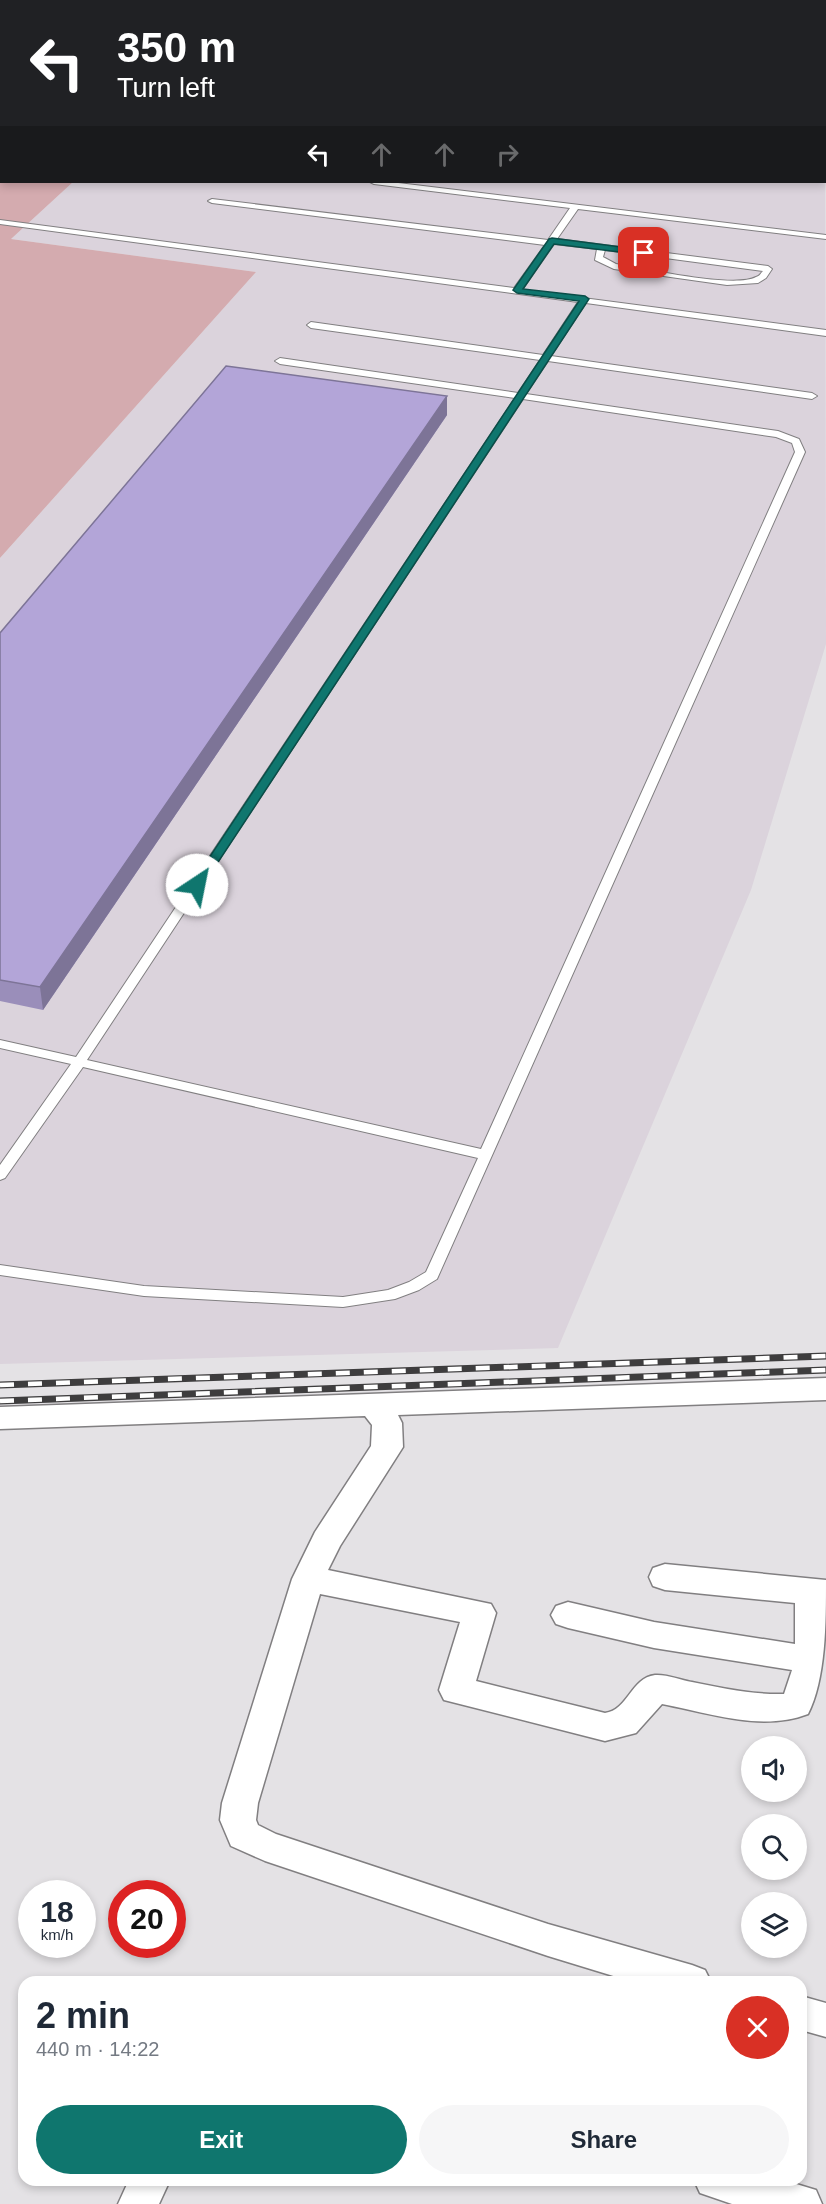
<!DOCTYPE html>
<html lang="en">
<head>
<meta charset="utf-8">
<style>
  :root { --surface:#fff; --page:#f6f6f7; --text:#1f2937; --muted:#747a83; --accent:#0f766e }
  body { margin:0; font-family:Arial,sans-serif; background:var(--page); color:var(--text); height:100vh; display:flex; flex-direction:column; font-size:22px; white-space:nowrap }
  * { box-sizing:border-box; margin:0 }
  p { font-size:20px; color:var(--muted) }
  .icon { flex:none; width:33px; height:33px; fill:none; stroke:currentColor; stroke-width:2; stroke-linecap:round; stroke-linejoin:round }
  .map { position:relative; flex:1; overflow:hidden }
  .sheet { position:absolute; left:18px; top:1976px; width:789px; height:210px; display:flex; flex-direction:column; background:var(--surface); border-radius:18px; box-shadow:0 3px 9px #0003 }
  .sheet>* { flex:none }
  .guide { position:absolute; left:0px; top:0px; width:826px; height:183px; box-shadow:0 3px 9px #0003; background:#202124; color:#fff; overflow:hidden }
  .controls { position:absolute; left:741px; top:1736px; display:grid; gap:12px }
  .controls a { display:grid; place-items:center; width:66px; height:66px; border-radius:50%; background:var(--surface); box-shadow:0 3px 9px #0003; font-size:30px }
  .speed { position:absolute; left:18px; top:1880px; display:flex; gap:12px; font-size:30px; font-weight:700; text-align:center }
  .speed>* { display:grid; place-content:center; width:78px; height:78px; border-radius:50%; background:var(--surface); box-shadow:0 3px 9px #0003; line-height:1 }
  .speed small { font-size:15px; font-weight:400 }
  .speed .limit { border:9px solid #d22; background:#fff; color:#111 }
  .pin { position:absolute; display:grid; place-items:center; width:51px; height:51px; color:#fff; margin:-26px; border-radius:12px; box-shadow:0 3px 9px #0006 }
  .me { position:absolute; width:66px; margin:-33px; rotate:34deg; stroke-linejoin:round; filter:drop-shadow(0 0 4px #0008) }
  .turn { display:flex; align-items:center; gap:21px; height:126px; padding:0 18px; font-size:27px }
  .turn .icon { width:78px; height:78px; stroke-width:2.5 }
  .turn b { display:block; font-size:42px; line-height:51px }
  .lanes { display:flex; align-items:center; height:57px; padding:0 18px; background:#0003; justify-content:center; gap:30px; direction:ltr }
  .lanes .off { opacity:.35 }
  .round { display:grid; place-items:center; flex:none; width:63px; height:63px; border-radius:32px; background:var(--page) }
  .headline { display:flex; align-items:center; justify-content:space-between; height:102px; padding:0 18px }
  h1 { font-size:36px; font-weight:800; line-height:45px }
  .cta { display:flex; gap:12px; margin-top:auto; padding:12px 18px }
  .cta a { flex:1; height:69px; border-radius:36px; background:var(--accent); color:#fff; font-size:24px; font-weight:800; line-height:69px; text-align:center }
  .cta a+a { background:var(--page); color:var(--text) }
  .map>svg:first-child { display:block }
</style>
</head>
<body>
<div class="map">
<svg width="826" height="2204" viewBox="0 0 826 2204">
  <rect width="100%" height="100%" fill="#e4e2e5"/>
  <path fill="#dbd3dc" d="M825,41L826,644L751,890L558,1348L0,1364V558L256,272L11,239L73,182H825Z"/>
  <path fill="#d4abaf" d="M0,52L2,182H73L11,239L256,272L0,558Z"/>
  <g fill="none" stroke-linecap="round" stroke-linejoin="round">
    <defs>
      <path id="lane" d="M825,95H826V99H825Z
        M370,182H390L826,235V239L578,209L557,239L768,266L772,269L766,278L758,283L727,285L614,269L595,260L597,249L554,244L522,290L826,330V336L586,303L551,356L812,393L817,396L812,399L548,361L526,394L778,431L799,439L805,452L437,1279L419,1290L395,1299L343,1307L144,1296L0,1275V1265L144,1286L343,1297L388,1290L409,1282L426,1272L478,1158L83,1067L5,1178L0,1180V1165L71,1064L0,1048V1040L76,1057L515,398L280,364L275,361L280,358L518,393L540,360L311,328L307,325L311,322L543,355L578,302L0,224V220L514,288L545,245L212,203L208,201L212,199L548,240L570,208L374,184ZM605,250L763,271C760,274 760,276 756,277C734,289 644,268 616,264L603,257ZM523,399L776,437L792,443L795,452L481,1149L87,1060Z"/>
      <path id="street" d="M0,29H2V37H0Z
        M825,37H826V45H825Z
        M826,1378V1400L398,1415L402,1423L403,1447L340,1546L328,1570L491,1604L496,1613L476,1681L605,1713C628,1710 631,1678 655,1675C666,1674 681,1680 692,1682C722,1688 753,1695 784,1694L792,1670L654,1648L568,1628L556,1624L551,1615L556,1606L568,1602L654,1622L795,1644V1603L665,1590L653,1586L649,1577L653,1568L665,1564L826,1580C826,1622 826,1679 808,1714C762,1732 709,1713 662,1704L636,1733L605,1741L444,1700L439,1690L460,1622L320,1594L258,1803L256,1820L258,1825L276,1834L548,1924L692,1965L705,1970L711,1982H633L548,1956L265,1861L231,1846L220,1820L222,1803L292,1579L315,1532L371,1446L372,1425L365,1416L0,1429V1407Z
        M801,1996L826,2003V2037L801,2030Z
        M129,2180H170L159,2204H118Z
        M694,2180H783L816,2190L822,2204H732L700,2193Z"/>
    </defs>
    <use href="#lane" stroke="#817f81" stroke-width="2"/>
    <use href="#street" stroke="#817f81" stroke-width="3"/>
    <use href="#lane" fill="#fff" fill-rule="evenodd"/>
    <use href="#street" fill="#fff" fill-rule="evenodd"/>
    <defs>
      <path id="rail" d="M0,1385L826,1356
        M0,1401L826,1370"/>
    </defs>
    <use href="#rail" stroke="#3e3d3e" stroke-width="7"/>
    <use href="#rail" stroke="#fff" stroke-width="4.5" stroke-dasharray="14" stroke-linecap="butt"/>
  </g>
  <path fill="#9a8eba" d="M447,396V415L43,1010L0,1001V633Z"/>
  <path fill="#7d7497" d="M447,396V415L43,1010L40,987Z"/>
  <path fill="#b3a5d8" stroke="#7d7497" stroke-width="1.5" d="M226,366L447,396L40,987L0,980V633Z"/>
  <path fill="#0f766e" stroke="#0a4d48" stroke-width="1.5" d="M552,238L644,250L648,253L644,255L554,244L523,289L585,296L589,299L203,885L197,889L192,888L191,885L579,301L517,293L513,290L549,239Z"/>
</svg>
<div class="controls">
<a><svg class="icon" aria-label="sound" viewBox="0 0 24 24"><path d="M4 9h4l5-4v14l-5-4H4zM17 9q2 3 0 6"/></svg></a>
<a><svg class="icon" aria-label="search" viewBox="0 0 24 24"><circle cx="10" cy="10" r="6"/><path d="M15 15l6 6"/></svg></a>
<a><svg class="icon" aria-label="layers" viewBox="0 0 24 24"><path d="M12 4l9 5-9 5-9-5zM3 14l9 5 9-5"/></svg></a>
</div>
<div class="speed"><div>18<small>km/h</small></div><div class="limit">20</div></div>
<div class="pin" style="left:644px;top:253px;background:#d93025"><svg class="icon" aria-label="arrive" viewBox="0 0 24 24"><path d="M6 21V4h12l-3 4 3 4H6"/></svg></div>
<svg class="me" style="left:197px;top:885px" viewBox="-20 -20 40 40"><circle r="19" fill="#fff"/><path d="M0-13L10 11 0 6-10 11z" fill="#0f766e"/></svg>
<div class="guide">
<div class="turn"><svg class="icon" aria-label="left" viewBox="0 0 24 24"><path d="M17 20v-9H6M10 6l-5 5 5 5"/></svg><div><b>350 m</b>Turn left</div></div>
<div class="lanes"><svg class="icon" aria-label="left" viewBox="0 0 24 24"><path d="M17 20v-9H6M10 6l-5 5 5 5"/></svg><svg class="icon off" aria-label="ahead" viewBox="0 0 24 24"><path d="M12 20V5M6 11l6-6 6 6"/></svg><svg class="icon off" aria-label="ahead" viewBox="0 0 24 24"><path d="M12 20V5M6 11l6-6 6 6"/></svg><svg class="icon off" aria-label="right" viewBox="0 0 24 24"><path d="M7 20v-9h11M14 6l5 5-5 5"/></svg></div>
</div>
<section class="sheet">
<div class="headline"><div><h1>2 min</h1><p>440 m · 14:22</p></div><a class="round" style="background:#d93025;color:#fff"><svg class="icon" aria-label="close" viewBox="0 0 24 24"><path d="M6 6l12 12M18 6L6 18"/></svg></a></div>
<div class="cta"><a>Exit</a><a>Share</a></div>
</section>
</div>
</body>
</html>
